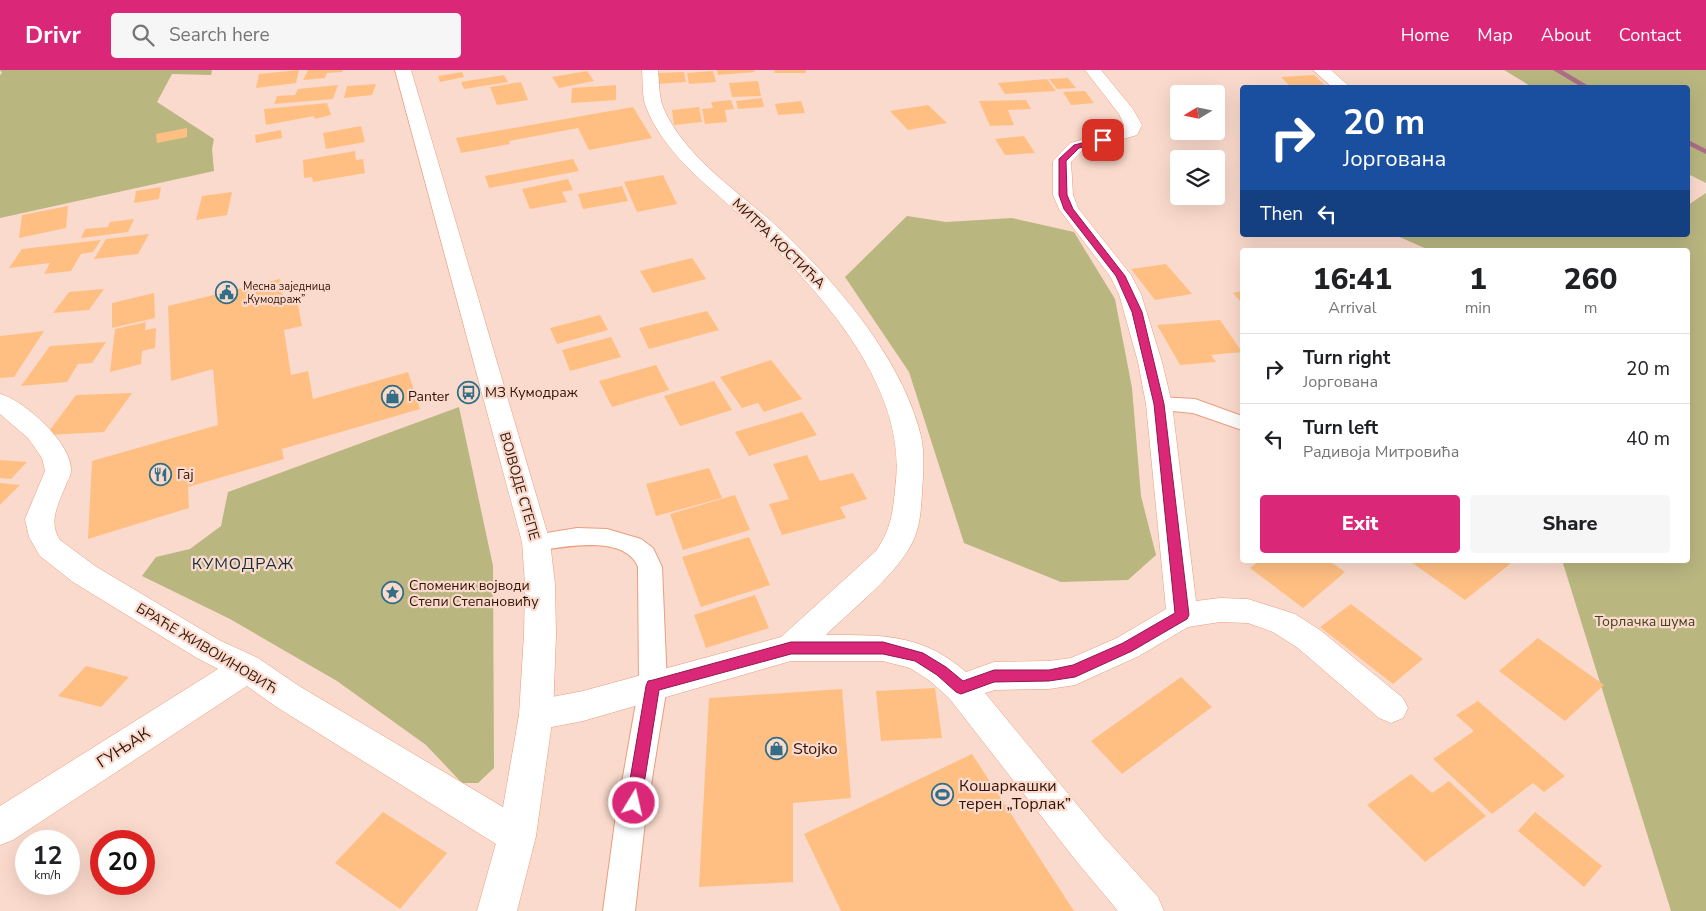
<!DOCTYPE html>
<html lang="en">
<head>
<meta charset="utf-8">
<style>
  :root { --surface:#fff; --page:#f6f6f6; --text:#202124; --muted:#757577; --line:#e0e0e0; --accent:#db2777 }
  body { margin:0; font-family:"Nunito Sans",sans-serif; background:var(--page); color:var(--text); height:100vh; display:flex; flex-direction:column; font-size:19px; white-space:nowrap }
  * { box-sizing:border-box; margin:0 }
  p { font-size:16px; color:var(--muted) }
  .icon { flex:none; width:28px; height:28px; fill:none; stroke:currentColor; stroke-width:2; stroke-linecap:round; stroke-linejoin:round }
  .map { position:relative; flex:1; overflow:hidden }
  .details { position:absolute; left:1240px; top:178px; width:450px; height:315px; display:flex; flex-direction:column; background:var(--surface); border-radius:5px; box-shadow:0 5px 20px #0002 }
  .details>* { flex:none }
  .banner { position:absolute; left:1240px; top:15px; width:450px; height:152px; border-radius:5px; box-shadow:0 5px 20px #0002; background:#1a4fa0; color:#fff; overflow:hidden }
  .needle { width:32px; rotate:260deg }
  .tools { position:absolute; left:1170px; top:15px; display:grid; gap:10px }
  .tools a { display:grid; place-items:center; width:55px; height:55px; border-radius:5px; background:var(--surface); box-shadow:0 5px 20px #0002; font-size:25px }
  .speed { position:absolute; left:15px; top:760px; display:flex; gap:10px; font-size:25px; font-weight:700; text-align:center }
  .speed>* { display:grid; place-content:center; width:65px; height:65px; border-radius:50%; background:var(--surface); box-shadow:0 5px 20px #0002; line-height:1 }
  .speed small { font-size:12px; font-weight:400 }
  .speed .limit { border:8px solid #d22; background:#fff; color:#111 }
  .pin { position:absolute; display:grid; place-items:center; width:42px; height:42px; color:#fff; margin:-21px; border-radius:10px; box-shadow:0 2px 8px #0006 }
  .me { position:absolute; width:55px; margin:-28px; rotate:9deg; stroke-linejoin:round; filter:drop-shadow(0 0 4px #0008) }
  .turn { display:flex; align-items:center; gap:18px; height:105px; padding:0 20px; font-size:22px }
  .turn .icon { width:65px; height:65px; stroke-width:2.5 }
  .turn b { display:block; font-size:35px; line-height:42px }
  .then { display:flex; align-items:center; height:48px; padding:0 20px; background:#0003; gap:10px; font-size:19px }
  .eta { display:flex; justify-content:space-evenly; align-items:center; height:85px; text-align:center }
  .eta b { font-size:30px; font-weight:800; line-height:35px }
  .action { display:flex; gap:10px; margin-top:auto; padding:10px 20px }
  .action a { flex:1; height:58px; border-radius:5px; background:var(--accent); color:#fff; font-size:20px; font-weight:800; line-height:58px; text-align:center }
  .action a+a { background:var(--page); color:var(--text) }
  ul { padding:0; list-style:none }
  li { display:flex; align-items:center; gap:15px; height:70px; padding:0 20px; border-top:1px solid var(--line) }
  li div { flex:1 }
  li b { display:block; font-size:19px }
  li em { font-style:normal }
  header { display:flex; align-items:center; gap:30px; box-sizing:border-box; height:70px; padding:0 25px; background:var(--accent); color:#fff }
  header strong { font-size:24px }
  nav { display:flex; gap:28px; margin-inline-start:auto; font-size:18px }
  .search { width:350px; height:45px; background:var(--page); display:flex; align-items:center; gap:12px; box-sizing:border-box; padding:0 18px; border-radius:5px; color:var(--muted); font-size:19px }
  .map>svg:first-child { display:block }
</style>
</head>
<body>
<header>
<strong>Drivr</strong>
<div class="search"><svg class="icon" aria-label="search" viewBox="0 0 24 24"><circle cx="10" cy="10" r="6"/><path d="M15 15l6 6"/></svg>Search here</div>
<nav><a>Home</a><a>Map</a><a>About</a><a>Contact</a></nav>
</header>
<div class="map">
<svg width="1706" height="841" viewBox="0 0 1706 841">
  <rect width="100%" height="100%" fill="#fadacc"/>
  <path fill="#b9b680" d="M0,0H212L211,5L172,4L157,32L214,69L212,79L214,101L0,148V5L2,3Z
    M1504,0H1706V113L1688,104V18L1532,17Z
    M1706,123V841H1671L1562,490H1688V180H1429L1395,165H1688V135Z
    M907,146L946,152L1012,148L1074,162L1115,229L1132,318L1141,426L1156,485L1128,510L1061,512L964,473L909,302L845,207Z
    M459,337L493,496L494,698L478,713H462L426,675L337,611L230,549L142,506L156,487L190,479L221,456L228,422Z"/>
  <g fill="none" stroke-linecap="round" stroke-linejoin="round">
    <path fill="#ac6e88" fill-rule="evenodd" d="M1553,0H1562L1592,18H1583Z
      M1688,70L1706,79V84L1688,75Z"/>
  </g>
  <path fill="#ffbf82" d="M299,0L296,13L256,18L259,4Z
    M308,0H343L342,2L327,3L325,8L303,10Z
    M717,0H754L755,2L718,5Z
    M775,0H806V3H774Z
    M587,1L594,11L559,18L552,7Z
    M713,1L716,12L689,14L687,3Z
    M462,2L464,7L440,12L438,6Z
    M684,2L686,12L657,14V3Z
    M504,5L508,12L464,19L461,12Z
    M1314,5L1328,18H1292L1281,7Z
    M1068,8L1076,18L1057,19L1049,9Z
    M1047,9L1056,21L1005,24L998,13Z
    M758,11L761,26L732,27L729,13Z
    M521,12L528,30L497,35L490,17Z
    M376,14L372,25L344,28L347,16Z
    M338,15L333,29L274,34L277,26L295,25L298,19Z
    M616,15V30L571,33L572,18Z
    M1085,21L1094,33L1071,35L1063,22Z
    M762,28L764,37L738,39L736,31Z
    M731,30L734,39L725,40L727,52L705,54L702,39L713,38L711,32Z
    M1026,30L1031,39L1008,40L1014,55L990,56L979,31Z
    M801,31L805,43L778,45L775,34Z
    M327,33L331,45L315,49L314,46L266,55L264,39Z
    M928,35L947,53L908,60L890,41Z
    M633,37L652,68L589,80L578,58L509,71L510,74L461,83L456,68Z
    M699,37L702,52L674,55L672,40Z
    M361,56L365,72L326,79L323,63Z
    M187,58V67L157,73L156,64Z
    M281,60L282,68L256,73L255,65Z
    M1024,66L1035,83L1005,85L995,69Z
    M355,81L356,90L363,89L365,103L313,112L312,107L304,108L303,90Z
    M573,89L579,101L489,118L485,106Z
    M663,105L677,134L637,142L624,112Z
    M568,109L573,120L562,122L567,132L530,139L522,119Z
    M622,116L628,131L583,139L578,124Z
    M161,117L159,129L134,133L136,121Z
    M232,122L227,145L196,150L202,126Z
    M68,136L66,158L19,168L22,145Z
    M134,149L128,162L81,168L85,159L108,157L110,152Z
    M149,164L138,184L94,189L106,169Z
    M101,170L93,182L81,184L71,201L44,204L50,193L9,198L22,179Z
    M692,188L706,209L653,223L640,201Z
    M1166,194L1192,224L1155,230L1131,199Z
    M280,209L284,233L297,229L302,256L284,260L291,305L308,301L313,329L408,302L420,339L282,379L284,389L188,417L189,438L88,469L92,391L218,355L213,299L171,311L168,236Z
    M104,219L89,240L53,243L69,222Z
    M1242,221V233L1233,223Z
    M154,223L155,248L112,258V233Z
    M707,241L719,260L649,279L639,258Z
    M600,245L608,260L557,274L550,258Z
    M1220,250L1242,282L1211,285L1216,292L1180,295L1157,255Z
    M146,252L145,260L156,258L155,278L142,281L141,294L110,302L115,259Z
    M44,261L14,307L0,308V266Z
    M611,267L621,287L570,301L562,280Z
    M106,272L92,293L78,294L67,312L21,316L50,276Z
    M771,290L802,329L764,342L758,333L742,338L720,307Z
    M656,295L669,320L612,337L599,311Z
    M714,311L732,340L680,356L664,326Z
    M132,323L104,362L46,365L76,325Z
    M802,342L817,365L749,386L735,362Z
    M807,385L820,411L853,403L867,429L840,437L846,448L782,465L769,434L789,429L773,394Z
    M0,390L27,392L11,409L0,408Z
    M709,398L722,428L656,446L646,414Z
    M0,413L20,415L0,435Z
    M735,425L750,460L683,480L670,444Z
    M749,467L770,515L701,537L682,487Z
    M1261,490H1328L1345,502L1303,538L1250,498Z
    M1408,490H1504L1510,494L1465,530Z
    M755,525L769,558L706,578L694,545Z
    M1351,534L1423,589L1393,614L1320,557Z
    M1538,568L1604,615L1565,651L1499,601Z
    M86,596L129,607L101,637L58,626Z
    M1181,607L1212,637L1122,704L1091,671Z
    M935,618L942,668L881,671L876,621Z
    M842,619L851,728L793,733V812L699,817L709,628Z
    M1478,631L1565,706L1544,722L1533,713L1492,744L1433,689L1474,661L1456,645Z
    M972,684L1074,841H841L804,764Z
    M1411,704L1432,723L1449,711L1486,746L1425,792L1367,735Z
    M383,742L447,783L400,839L335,793Z
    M1535,742L1602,796L1584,817L1518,761Z"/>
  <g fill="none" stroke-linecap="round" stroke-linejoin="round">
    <defs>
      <path id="service" d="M1159,327L1195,329L1242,346V360L1193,343L1152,339L1149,334L1152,329Z
        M577,458L607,459L641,469L653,478L662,497L667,616L645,752L635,841H603L615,752L639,616L638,497C625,464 563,477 536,481L528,478L524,472L528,466Z"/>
      <path id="minor" d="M642,0H658C659,11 659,27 663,37C685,89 743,124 783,162C839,216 902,289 921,366C925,384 923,405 922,423C921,439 920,457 913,471C897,505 853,538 826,565C881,565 921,563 966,602L994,592L1049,591L1071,588L1117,568L1166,539L1146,334L1138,292L1119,224L1110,206L1059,139L1053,125V91L1070,73L1123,58L1124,55L1119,44L1085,0H1101L1133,39L1142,55L1137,65L1082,81L1071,92L1073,125L1078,138L1131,205L1141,224L1162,292L1172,334L1196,531L1220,528L1248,529L1295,544L1320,560L1403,628L1408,638L1403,648L1391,653L1379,648L1298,578L1273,562L1248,553L1220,552L1188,557L1139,586L1075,615L1049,619L995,620L985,623L1103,766L1158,827L1164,841H1118L1077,792L949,628L930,611L910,598L883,591H791L583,651L536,660L524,656L519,645L524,634L536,630L583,621L781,567L876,481C893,456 893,439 896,410C906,309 808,208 740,145C705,113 664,83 646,37C642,27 643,11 642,0Z
        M1313,0H1331L1351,18H1333Z
        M0,324C24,330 73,374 71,401C71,404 69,409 67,412C60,431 47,451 60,470L95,496L219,570L258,588L299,616L530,753L536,766L530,779L517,784L504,779L275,636L247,616L13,770L0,775V736L218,599L197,588L73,512L40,486L29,467L25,449L45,401L42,388L28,368L0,344Z"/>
      <path id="tertiary" d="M395,0H411L550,472L555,514L556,564L553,645L536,766L517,841H477L498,766L519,645L524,564L525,514L522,472Z"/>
    </defs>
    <use href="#service" stroke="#e99e7d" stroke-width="2"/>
    <use href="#minor" stroke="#e99e7d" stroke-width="1"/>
    <use href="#tertiary" stroke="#e99e7d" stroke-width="1"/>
    <use href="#service" fill="#fff" fill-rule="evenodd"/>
    <use href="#minor" fill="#fff" fill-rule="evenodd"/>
    <use href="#tertiary" fill="#fff" fill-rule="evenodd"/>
  </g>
  <path fill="#db2777" stroke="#8e194d" d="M1103,68L1106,70L1105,71L1079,78L1066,91L1067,125L1073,139L1125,206L1142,242L1164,334L1189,545L1187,549L1132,581L1075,607L1049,611L994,612L961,624L956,622L937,605L915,591L883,584H791L659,620L641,733L639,738L634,740L628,738L626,733L646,616L648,611L653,610L791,572H883L923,583L946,597L963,611L994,600H1049L1073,595L1123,573L1175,543L1154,334L1132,242L1116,206L1064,139L1059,125V89L1074,75Z"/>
  <defs>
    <symbol id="civic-ring" viewBox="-11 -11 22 22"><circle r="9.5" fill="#fadacc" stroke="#326f86" stroke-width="1.5"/><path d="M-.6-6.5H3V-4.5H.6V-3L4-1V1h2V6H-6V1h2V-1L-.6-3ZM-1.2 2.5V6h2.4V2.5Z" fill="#326f86"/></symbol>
    <symbol id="bus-ring" viewBox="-11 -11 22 22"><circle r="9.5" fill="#fadacc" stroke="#326f86" stroke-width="1.5"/><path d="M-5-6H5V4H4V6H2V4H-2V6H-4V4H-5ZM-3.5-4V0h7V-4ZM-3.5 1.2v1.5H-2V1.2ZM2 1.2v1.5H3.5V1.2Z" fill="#326f86"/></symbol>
    <symbol id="shop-ring" viewBox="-11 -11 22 22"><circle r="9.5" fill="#fadacc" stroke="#326f86" stroke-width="1.5"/><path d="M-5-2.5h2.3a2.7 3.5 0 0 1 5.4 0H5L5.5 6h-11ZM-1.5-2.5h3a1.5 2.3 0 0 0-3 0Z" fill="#326f86"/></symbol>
    <symbol id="restaurant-ring" viewBox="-11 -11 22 22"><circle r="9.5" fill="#fadacc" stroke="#326f86" stroke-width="1.5"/><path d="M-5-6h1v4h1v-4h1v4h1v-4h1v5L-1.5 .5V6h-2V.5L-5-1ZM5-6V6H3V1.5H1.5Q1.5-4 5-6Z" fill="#326f86"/></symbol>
    <symbol id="sight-ring" viewBox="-11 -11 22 22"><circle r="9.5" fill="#fadacc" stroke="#326f86" stroke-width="1.5"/><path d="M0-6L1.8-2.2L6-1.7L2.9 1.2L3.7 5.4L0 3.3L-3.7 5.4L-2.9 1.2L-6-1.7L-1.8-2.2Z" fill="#326f86"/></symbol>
    <symbol id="stadium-ring" viewBox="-11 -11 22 22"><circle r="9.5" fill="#fadacc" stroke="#326f86" stroke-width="1.5"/><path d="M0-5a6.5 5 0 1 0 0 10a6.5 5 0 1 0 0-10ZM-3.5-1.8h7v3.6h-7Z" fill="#326f86"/></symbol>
  </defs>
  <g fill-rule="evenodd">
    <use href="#civic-ring" x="214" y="210" width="25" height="25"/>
    <use href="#bus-ring" x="456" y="310" width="25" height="25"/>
    <use href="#shop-ring" x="380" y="314" width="25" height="25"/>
    <use href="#restaurant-ring" x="148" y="392" width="25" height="25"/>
    <use href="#sight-ring" x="380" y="510" width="25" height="25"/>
    <use href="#shop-ring" x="764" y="666" width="25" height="25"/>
    <use href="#stadium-ring" x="930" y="712" width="25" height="25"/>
  </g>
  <g text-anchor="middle" stroke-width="4.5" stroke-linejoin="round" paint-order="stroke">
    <g font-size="11" fill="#311508" stroke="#fadacc" text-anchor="start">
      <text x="243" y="220">Месна заједница<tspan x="243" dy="13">„Кумодраж”</tspan></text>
    </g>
    <g font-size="14" fill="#311508" stroke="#fadacc">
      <text transform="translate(779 173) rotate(44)" y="5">МИТРА КОСТИЋА</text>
      <text transform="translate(520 416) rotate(74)" y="5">ВОЈВОДЕ СТЕПЕ</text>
      <text transform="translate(207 578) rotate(31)" y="5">БРАЋЕ ЖИВОЈИНОВИЋ</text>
    </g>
    <g font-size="14" fill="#311508" stroke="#fadacc" text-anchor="start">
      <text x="485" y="327">МЗ Кумодраж</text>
      <text x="408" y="331">Panter</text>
      <text x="177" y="409">Гај</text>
      <text x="409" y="520">Споменик војводи<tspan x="409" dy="16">Степи Степановићу</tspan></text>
    </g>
    <g font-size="14" fill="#44411c" stroke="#fadacc">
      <text x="1645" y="556">Торлачка шума</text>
    </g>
    <g font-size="16" letter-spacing="1" fill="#122f3a" stroke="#fadacc">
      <text x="243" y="499">КУМОДРАЖ</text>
    </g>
    <g font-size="16" fill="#311508" stroke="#fadacc">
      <text transform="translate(123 677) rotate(-33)" y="6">ГУЊАК</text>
    </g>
    <g font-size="16" fill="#311508" stroke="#fadacc" text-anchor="start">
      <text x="793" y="684">Stojko</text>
      <text x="959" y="721">Кошаркашки<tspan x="959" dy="18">терен „Торлак”</tspan></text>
    </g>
  </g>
</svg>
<div class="tools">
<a><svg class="needle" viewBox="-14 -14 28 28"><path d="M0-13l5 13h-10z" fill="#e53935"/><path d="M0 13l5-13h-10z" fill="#757577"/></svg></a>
<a><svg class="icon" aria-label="layers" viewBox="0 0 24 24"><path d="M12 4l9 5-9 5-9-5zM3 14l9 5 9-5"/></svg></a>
</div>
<div class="speed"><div>12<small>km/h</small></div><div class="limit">20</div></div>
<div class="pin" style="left:1103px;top:70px;background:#d93025"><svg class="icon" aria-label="arrive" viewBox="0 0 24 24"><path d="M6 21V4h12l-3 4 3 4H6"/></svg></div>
<svg class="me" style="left:634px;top:733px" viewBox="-20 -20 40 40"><circle r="17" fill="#db2777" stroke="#fff" stroke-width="3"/><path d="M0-11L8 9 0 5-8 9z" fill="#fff"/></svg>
<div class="banner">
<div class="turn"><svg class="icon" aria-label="right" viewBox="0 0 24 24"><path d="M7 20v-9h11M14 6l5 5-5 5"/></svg><div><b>20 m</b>Јоргована</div></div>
<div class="then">Then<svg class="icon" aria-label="left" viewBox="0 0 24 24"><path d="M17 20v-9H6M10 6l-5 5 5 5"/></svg></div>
</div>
<section class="details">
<div class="eta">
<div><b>16:41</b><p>Arrival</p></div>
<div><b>1</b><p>min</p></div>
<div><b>260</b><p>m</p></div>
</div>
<ul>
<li><svg class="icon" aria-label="right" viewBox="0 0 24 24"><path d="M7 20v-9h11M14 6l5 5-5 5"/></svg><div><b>Turn right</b><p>Јоргована</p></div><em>20 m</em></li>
<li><svg class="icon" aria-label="left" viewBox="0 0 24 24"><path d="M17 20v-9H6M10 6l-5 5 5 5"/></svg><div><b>Turn left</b><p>Радивоја Митровића</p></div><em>40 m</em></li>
</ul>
<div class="action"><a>Exit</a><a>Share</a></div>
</section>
</div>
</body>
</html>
